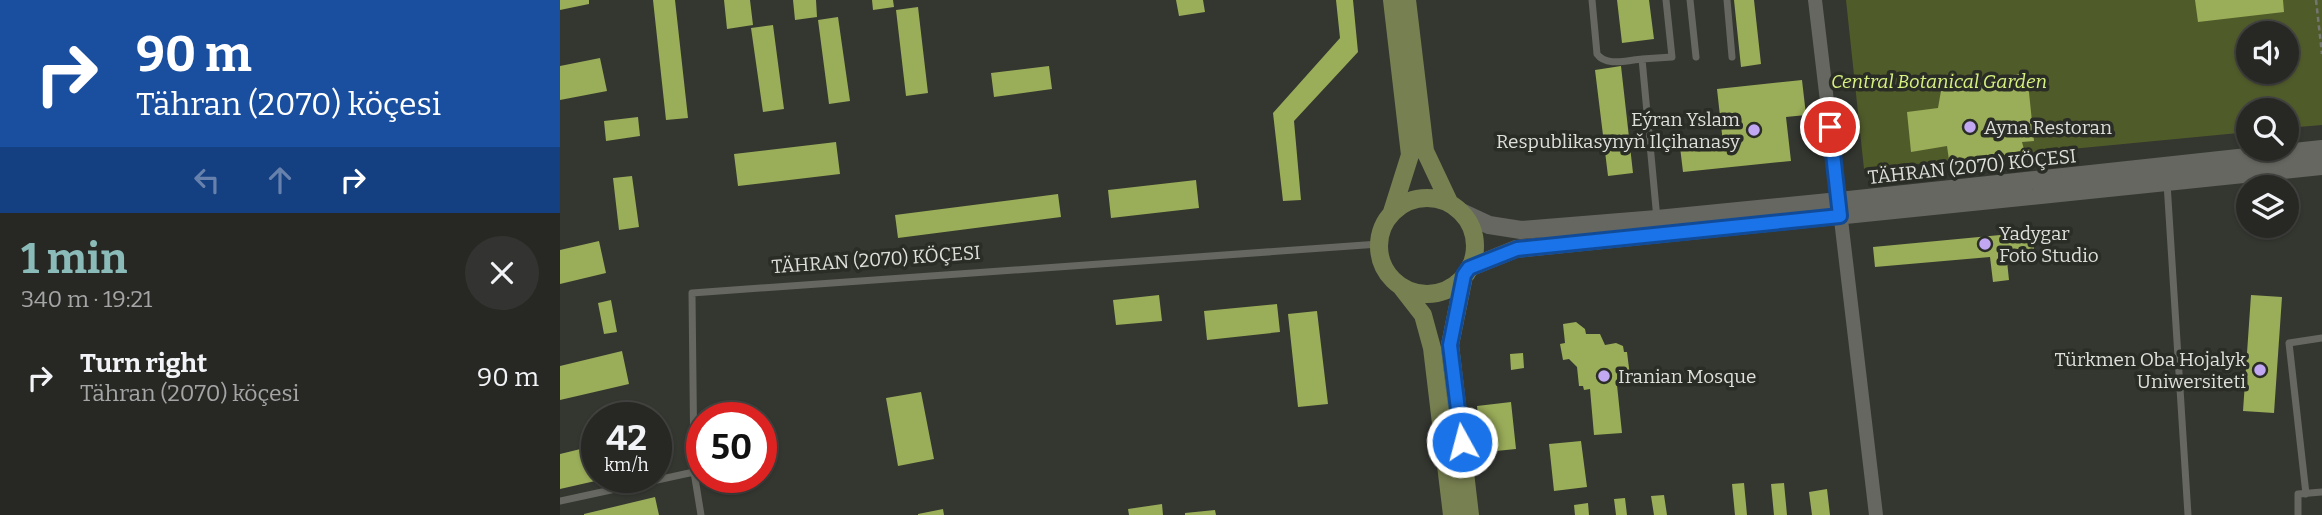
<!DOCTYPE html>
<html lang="en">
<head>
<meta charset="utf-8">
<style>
  :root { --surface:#272824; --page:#333431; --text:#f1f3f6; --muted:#a4a6a6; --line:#434441; --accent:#8bbbb9 }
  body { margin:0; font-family:Bitter,serif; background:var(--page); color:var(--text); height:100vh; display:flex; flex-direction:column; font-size:26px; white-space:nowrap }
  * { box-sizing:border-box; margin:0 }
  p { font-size:23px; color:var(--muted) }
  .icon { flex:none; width:38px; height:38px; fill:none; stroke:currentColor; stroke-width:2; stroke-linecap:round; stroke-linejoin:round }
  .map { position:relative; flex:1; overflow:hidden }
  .drawer { display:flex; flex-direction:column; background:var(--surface); width:560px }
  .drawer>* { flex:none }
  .hud { background:#1a4fa0; color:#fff; overflow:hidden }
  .buttons { position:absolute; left:1676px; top:21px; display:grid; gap:14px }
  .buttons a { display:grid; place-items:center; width:63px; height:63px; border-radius:50%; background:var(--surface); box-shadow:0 2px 5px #0004,0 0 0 2px var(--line); font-size:35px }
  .speed { position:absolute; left:21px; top:402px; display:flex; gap:14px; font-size:35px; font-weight:700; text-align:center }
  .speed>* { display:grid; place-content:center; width:91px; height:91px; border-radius:50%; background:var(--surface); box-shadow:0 2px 5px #0004,0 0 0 2px var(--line); line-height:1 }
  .speed small { font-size:18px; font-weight:400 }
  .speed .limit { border:10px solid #d22; background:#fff; color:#111 }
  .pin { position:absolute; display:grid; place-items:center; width:60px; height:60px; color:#fff; margin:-30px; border:4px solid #fff; border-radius:50%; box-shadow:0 2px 7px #0007 }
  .me { position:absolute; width:77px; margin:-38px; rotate:353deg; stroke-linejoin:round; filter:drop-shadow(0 0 5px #0008) }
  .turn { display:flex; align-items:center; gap:24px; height:147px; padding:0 21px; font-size:32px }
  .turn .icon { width:91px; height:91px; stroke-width:2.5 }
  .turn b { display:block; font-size:49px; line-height:60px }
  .lanes { display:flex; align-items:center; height:66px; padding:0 21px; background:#0003; justify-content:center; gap:35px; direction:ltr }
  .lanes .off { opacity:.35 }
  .round { display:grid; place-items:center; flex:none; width:74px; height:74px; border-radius:37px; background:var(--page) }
  .headline { display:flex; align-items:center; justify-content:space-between; height:119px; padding:0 21px }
  h1 { font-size:42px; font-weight:700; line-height:52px; color:var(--accent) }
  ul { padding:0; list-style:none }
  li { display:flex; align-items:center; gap:21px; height:91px; padding:0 21px }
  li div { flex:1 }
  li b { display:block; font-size:26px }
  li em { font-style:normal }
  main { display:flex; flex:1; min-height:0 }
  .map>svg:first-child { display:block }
</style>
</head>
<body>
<main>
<section class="drawer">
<div class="hud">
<div class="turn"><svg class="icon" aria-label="right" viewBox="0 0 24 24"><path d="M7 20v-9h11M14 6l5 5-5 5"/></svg><div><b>90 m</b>Tähran (2070) köçesi</div></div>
<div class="lanes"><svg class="icon off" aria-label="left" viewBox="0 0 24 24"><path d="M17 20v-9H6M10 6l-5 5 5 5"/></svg><svg class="icon off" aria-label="ahead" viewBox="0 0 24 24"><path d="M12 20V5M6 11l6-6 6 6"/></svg><svg class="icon" aria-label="right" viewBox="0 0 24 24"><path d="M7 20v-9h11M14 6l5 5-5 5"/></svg></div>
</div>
<div class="headline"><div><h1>1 min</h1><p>340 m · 19:21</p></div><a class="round"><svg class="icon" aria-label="close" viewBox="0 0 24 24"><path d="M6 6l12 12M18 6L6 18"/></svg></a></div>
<ul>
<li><svg class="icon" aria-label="right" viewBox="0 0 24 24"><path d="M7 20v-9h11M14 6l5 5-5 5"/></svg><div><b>Turn right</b><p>Tähran (2070) köçesi</p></div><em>90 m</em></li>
</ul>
</section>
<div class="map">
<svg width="1762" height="515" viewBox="0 0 1762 515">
  <rect width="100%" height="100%" fill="#343630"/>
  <path fill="#505b2a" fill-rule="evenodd" d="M1286,0H1762V125L1727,128V110H1689V132L1304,169ZM1689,33H1727V72H1689Z"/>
  <path fill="#9aad59" d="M0,0H29V4L0,10Z
    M93,0H115L128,118L106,120Z
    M164,0H190L193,25L167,29Z
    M233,0H256L257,17L235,20Z
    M312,0H333L334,7L313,10Z
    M616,0H643L645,12L619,16Z
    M776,0H793L798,52L734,121L741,200L723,201L713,113L780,38Z
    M1057,0H1089L1094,39L1062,43Z
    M1174,0H1194L1201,64L1181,67Z
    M1635,0H1723L1724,12L1638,22Z
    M358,7L368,93L346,96L336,10Z
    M278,17L290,101L269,104L258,20Z
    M213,25L224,109L203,112L191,28Z
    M40,58L47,91L0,100V66Z
    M489,66L492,89L434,97L431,73Z
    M1061,66L1073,173L1048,176L1035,70Z
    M1467,73L1474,141L1462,142L1465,153L1389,160L1387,146L1351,152L1347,112L1378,108L1382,85Z
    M1242,80L1246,115L1226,117L1231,161L1123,172L1120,147L1163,143L1157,89Z
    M78,117L80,136L46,141L44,121Z
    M276,142L280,174L178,186L174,154Z
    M72,176L79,227L59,230L53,178Z
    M636,180L639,208L551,218L548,190Z
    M498,194L501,217L338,238L335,215Z
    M1472,232L1475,258L1447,261L1449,280L1433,282L1430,257L1315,267L1313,247Z
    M39,241L46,273L0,284V250Z
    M599,295L602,321L556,325L553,300Z
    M1691,295L1722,297L1714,413L1683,411Z
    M51,300L57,332L44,334L38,303Z
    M717,304L720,332L647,340L644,311Z
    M757,311L768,404L738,407L728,314Z
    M1016,322L1025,329L1026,334H1040L1045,345L1056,343L1063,346L1064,352H1067L1071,384L1057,385L1062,433L1034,435L1030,389L1024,390L1023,386H1019L1017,367L1009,359L1003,360L1000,344L1005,343L1003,324Z
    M62,351L69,384L0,400V366Z
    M963,353L964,368L951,370L950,354Z
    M361,392L374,459L338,466L326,398Z
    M951,402L956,449L936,451L935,441L921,442L917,406Z
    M1021,441L1027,487L994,491L989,444Z
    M37,445V478L44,479L0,489V454Z
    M1184,483L1187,515H1175L1172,484Z
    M1224,483L1227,515H1214L1211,484Z
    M1267,489L1270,515H1252L1249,492Z
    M1104,495L1107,515H1094L1091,496Z
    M95,497L99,515H24V514Z
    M1065,498L1067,515H1056L1054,499Z
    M1028,503L1029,515H1015L1014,505Z
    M602,504L603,515H569L568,509Z
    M383,509L384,515H358V514Z
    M655,510L656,515H625V513Z"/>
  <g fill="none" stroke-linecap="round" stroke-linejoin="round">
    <path stroke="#747670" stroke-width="2.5" stroke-dasharray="5 3.5" stroke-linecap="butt" d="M1756,0L1762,54"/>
    <path stroke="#656760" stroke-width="7" d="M1032,0L1037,54C1046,67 1068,60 1082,59
      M1130,0L1136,57
      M1167,0L1172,57
      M1607,183L1628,515
      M1097,219L1082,59L1112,57L1106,0
      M1746,494L1729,343L1762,338
      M0,501L134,472
      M141,515L134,472L132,293L819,244
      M1738,515V494L1762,492"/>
    <path stroke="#656760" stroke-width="14" d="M1255,0L1316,515"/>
    <path stroke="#656760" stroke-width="18" d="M901,212L929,225L961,230L1097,219L1279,201L1762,149
      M909,268L956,249L1762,166"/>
    <path stroke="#778050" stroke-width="18" d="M832,0L850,155L832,212
      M847,0L865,151L890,204
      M819 246a48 48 0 1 1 96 0a48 48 0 1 1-96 0Z
      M904,276L890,345L910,515
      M842,288L863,315L872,348L892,515"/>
  </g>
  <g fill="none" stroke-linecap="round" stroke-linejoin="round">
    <defs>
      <path id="route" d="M902,442L890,345L904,275L909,268L957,249L1280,216L1270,127"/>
    </defs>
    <use href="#route" stroke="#114b97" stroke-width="18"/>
    <use href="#route" stroke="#1a73e8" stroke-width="12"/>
  </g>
  <g fill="#c2a8f3" stroke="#2a2c26" stroke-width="2.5">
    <circle cx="1410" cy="127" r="7"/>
    <circle cx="1194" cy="130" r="7"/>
    <circle cx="1425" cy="244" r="7"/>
    <circle cx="1700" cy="370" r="7"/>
    <circle cx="1044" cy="376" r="7"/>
  </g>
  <g text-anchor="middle" stroke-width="7" stroke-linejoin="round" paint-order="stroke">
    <g font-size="19" font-style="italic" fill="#d8f281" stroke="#2a2c26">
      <text x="1379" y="88">Central Botanical Garden</text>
    </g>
    <g font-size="19" fill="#dedfdb" stroke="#2a2c26" text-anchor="start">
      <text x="1180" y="126" text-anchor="end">Eýran Yslam<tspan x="1180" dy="22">Respublikasynyň Ilçihanasy</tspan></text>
      <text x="1424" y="134">Ayna Restoran</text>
      <text x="1439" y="240">Yadygar<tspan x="1439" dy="22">Foto Studio</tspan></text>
      <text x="1686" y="366" text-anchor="end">Türkmen Oba Hojalyk<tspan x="1686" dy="22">Uniwersiteti</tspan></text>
      <text x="1058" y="383">Iranian Mosque</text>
    </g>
    <g font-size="19" fill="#dedfdb" stroke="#2a2c26">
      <text transform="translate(1412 166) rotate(-6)" y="7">TÄHRAN (2070) KÖÇESI</text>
      <text transform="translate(316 259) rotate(-4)" y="7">TÄHRAN (2070) KÖÇESI</text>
    </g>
  </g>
</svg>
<div class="buttons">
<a><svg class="icon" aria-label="sound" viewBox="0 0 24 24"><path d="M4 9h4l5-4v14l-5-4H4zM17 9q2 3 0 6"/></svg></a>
<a><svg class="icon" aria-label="search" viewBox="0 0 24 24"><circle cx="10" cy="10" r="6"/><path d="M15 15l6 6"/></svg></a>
<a><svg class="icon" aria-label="layers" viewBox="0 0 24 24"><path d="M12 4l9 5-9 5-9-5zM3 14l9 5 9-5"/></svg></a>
</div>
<div class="speed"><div>42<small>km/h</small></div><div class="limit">50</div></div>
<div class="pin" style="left:1270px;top:127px;background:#d93025"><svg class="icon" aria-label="arrive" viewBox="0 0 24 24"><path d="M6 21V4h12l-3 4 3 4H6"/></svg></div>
<svg class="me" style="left:902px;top:442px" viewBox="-20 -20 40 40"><circle r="17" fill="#1a73e8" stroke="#fff" stroke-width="3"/><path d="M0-11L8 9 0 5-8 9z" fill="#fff"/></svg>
</div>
</main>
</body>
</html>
